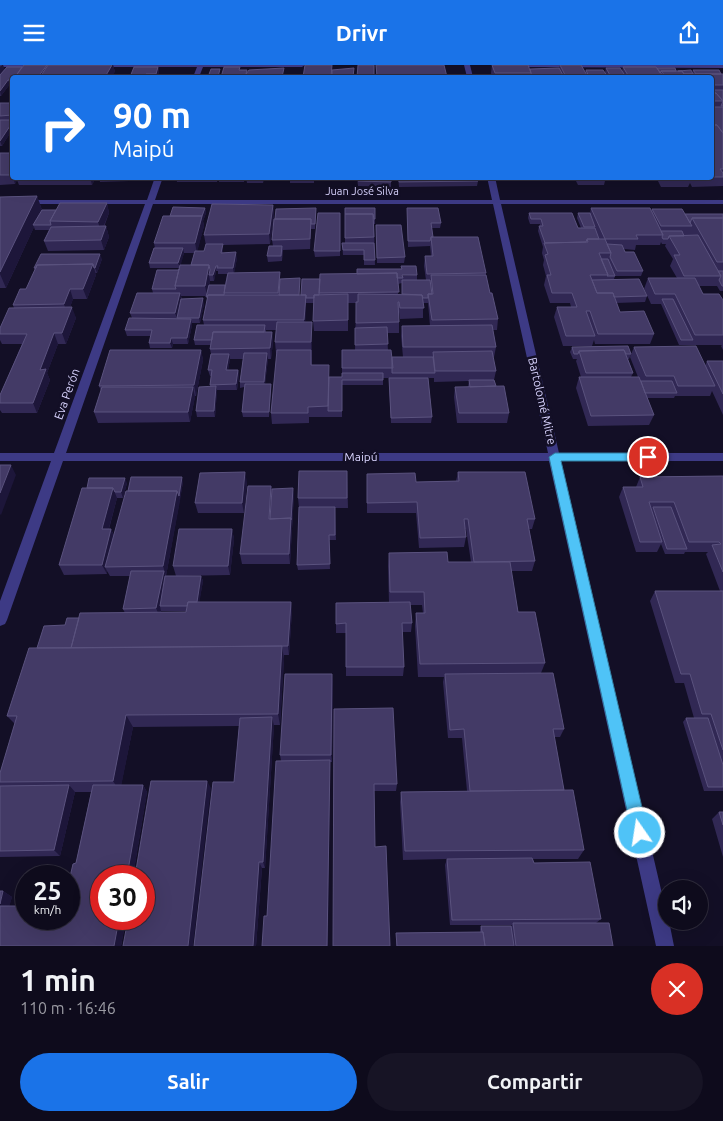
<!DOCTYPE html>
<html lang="es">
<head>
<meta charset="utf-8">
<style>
  :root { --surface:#0e0b1c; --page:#171425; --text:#f1f3f6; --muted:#9b9ba3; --line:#2e2b3b; --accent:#1a73e8 }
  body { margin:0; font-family:Ubuntu,sans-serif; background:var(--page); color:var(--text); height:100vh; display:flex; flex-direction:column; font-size:19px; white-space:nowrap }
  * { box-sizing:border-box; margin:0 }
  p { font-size:16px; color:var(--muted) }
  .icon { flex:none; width:28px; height:28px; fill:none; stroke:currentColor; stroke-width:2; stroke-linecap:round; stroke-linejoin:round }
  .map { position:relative; height:881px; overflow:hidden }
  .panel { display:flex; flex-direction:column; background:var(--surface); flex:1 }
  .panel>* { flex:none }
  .banner { position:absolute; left:10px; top:10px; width:704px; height:105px; border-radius:5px; box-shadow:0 5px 20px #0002,0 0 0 1px var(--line); background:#1a73e8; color:#fff; overflow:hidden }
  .buttons { position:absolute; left:658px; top:815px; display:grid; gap:10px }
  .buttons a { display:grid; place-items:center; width:50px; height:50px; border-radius:50%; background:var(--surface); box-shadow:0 5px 20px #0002,0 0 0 1px var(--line); font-size:25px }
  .speed { position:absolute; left:15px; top:800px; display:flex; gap:10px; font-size:25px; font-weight:700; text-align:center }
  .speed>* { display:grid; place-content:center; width:65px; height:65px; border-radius:50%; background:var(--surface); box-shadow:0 5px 20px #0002,0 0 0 1px var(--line); line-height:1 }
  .speed small { font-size:12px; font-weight:400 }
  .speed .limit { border:8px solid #d22; background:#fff; color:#111 }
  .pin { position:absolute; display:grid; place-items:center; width:42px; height:42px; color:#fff; margin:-21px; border:2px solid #fff; border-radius:50%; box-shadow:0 1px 5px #0007 }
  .me { position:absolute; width:55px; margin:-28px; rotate:347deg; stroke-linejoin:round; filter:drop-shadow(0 0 4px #0008) }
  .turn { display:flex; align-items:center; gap:18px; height:105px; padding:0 20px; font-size:22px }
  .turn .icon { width:65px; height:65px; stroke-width:2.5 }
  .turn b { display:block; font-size:35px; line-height:42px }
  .round { display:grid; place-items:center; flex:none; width:52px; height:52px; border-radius:26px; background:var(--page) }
  .headline { display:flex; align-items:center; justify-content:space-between; height:85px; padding:0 20px }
  h1 { font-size:30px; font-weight:700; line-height:38px }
  .action { display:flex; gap:10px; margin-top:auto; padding:10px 20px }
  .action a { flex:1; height:58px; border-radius:30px; background:var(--accent); color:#fff; font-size:20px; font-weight:700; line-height:58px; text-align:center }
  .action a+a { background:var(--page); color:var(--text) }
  header { display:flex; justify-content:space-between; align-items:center; height:65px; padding:0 20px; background:var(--accent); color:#fff; font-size:22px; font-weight:700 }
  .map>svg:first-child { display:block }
</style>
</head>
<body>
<header><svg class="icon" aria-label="menu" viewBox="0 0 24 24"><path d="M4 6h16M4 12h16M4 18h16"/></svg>Drivr<svg class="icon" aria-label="share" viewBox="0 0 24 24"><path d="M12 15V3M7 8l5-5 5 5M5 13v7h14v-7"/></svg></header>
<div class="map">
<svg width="723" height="881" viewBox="0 0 723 881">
  <rect width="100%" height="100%" fill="#130f26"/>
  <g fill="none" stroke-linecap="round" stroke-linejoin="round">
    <path fill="#3d3a85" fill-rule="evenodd" d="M0,0H43L40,2H0Z
      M94,0H305L302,2H203L199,12H193L197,2H97Z
      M464,0H470L473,12H467Z
      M515,0H723V3L518,2Z
      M155,112H163L155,135H492L487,112H495L500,135H723V139H501L559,388H723V396H561L666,846V856H669L674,881H656L549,396H63L7,555L5,559L0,561V536L51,396H0V388H54L145,139H0V135H147ZM153,139H493L548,388H66Z"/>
  </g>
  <path fill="#312854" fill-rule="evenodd" d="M0,0L5,5L22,2L24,0H48V1L113,0L115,7L12,12V19H10L1,31H0Z
    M376,0L447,12H376Z
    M492,0L530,4L559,3L560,0H581L585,7L586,5L605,7L606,3L622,6L623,2L657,3L692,8L693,5L723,9V121L692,122L690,118L688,122H661L656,112H711V12H492L491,8Z
    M158,2L159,7L157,12H130Z
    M0,38H12V65L2,81H0Z
    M0,88H12V112H96L92,120H19L17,115L15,119L0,120Z
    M99,112H130L129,116L100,117Z
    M176,112H218L217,117H177Z
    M219,112H245L244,117H219Z
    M246,112H288V115L264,114L263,118H247Z
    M290,112H314V118H290Z
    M357,112H391V122L358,121Z
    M398,112H477L478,116L477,121L399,122Z
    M552,112H571L570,114H552Z
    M574,112H606L604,120H578Z
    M37,131L42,145H56L107,138L109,148L104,162L106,161L109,172L104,185L48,186L44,176L49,165H35L34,162L6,223H0V132Z
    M273,140L274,150L270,179L223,180V188L237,193L234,208L280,207V214L300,213L299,230H301L320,214L417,210V215H402H426L424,201L425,191H431L430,181L408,182L407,143L441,158L440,163H432L433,172L486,208V210L490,228L498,254L497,265H493L496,282L494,292H493L496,306L494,315L496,321L509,348L507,358H457L454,332L455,322H468L469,316L434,317V313H428L432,352L431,358H391L389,319V313H392H383V320H342V352H309V358L272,359L271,348L277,288H276L275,277L276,265H266V267H272L273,277L271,294H268L265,319H271V324L269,352H243L242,347L244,322L240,323V317L243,294H230L228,305H238L239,310L237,325H217L215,352H197L196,346L210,321L211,311H210L208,305L211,289L210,284L211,280H195L194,275L204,260L203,255L207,235V231H181L182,234L204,239L200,258H192V260L188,279H173L172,283H150L149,278L151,271H127L125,265L132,253L130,248L153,228L152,224L179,205L180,203H150L149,198L155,183L154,178L170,151L205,143L206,148L203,156L204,161L197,186H204L206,181L204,170ZM184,188H194L191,200H180ZM216,206H218V209H227L225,220H209L210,216H214ZM402,218V229H398V219ZM306,238H314L313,256L314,266H348V238H356L355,285H342V312H329L312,300V267L305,257ZM423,238H428L430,261H402L401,271L403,292H392L388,285L387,268H399V247L400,254L423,253Z
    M345,143L375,154V159H374L375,200H364V190H343L342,178H345Z
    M591,143L651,147L652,144L685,149H723V226H720L717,221H699L703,229L723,235V285L721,281L722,280H679L661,239H651L644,224L648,213H677L670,201L673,194L665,181L666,179H662L661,177L660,180H636L635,185L624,184L625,187L643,206L641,211H615L613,207L615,211L614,214L647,231L645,237L616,238L620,247L654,269L650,279H595L594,275L592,281H563L554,252L557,242H571L570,238H550L544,220L546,211L543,200L544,195L542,188L543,182L538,166L539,161H540V159H530L528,153L529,148L578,163H581L577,153L578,148H590Z
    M316,148L315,164H311L310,184L283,185L282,196L268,197L267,191L273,181L272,175Z
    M340,148V191L315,192L314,186Z
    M376,160L405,192L404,198H377Z
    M102,194L97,208H95L96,210L87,234H73L70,242L76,253L66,279H58L47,308L50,315L37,348H2L0,345V330L22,279H2L0,275V263L14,243L13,240L26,224L35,205L34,203Z
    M572,282L631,289L629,294H628L633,308L631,312H638L630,292L634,282L705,301L707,296H723V350L712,326L710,331H675L674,333H647L654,350L649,360L588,361L576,323L579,312H581L576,296L577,294H573L570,287Z
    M201,285L203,295L196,331H195L190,357L98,358L94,347L101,326L99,321Z
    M347,406L348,443H335L336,475H329L330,504L298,505L297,500L299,443L298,433Z
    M458,407L535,454L532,464H529L535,496L532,506H511L518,547L545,598L541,608L564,664L560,672H554L564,725L584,785L578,794H533L534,798L601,854L596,858L613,881H396V868L480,867V864L481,861H511L512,860H450L445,800L447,794L403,795L400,737L401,727L467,726L462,673H448L443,617L444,612H418L415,561L416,548H423L422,540H410L412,558L411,567H402L404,602L403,611H346V568H336V559L389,538L388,501L389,488L448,497H471L466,464H465L466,472L464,482L419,483L416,448H367V409L416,417L456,416Z
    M723,411V726H704L683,657L686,653H694L684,618H675L650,536L655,526H720L706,489L708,487H685L684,489H665L661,479L657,487H636L619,432L623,422H636L640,412Z
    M183,417L166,511H201L203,516L199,537H291L292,546L289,590H284V594L280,660H274L265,803H262L256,881H194L234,717L239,661L133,662L121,720H143L147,727L133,811H101L126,854L121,881H0L3,826L12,832L9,841L69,854L76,798L91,727H75L60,791L0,792V708L15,659L7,651L37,583L65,560L79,553L125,548L123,544L130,511H110L107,506V509L64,510L59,500L87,423L127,418L123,433H117L109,464H111L114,470ZM161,546H187L186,547H161Z
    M247,417L244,448H198L195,438Z
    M271,421L272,426L294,429L290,499H242L240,489Z
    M232,464L234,474L230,510L176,511L173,501Z
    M333,617L332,697H330V703L267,851L281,696L280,690Z
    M334,644L397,719L396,726H374L375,782Z
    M719,747H723V792L712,754Z"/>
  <path fill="#1d163a" d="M2,0H3L6,7L0,15V2Z
    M47,0H48L50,8L47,12H38Z
    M112,0H113L115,7L112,12H105Z
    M158,2L159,7L157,12H156V9Z
    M8,15L10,19L1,31L0,26Z
    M12,58V65L2,81L0,76Z
    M13,112H16L17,115L15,119Z
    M90,112H96L92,120Z
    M37,131L42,145L33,160L34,162L6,223L0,209V207Z
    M107,138L109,148L101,167L98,157Z
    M273,140L274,150L270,179L269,169Z
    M205,143L206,148L203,156L204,161L197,188L195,178Z
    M106,161L109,172L104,185L101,175Z
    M223,179V184L222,193L221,188Z
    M183,183L184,188L180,203L178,198Z
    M236,187L237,193L234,209L233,203Z
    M100,189L102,194L97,208L95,203Z
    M93,199L96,210L87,234L83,224Z
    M209,200L211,210H209L210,216L207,231L205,221Z
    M216,201V206L214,216L213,210Z
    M70,224L73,234L67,250L64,239Z
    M180,228L183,238L177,253L175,248Z
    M306,230V240L305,265L304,255Z
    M203,233L204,239L200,258L199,253Z
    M72,242L76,253L66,279L62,268Z
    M191,254L192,260L188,279L187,273Z
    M312,257V267L311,311V277Z
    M272,267L273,277L271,294L270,283Z
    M54,268L58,279L47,308L50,315L37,348L33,338L40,305Z
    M171,273L173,279L172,283L170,278Z
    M201,285L203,295L196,331L194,320Z
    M267,288L268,294L264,322V317Z
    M229,289L230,294L227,311L226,305Z
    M238,305L239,310L237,325L236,319Z
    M216,321L217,326L215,352L214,346Z
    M193,322L195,332L190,357L188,347Z
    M11,400L16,410L1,450L0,449V428Z
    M245,407L247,417L244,448L242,438Z
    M182,412L183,417L180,436L179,431Z
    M125,413L127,418L123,433L121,427Z
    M271,421L273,431L269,458V454Z
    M113,423L117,433L106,474L102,464Z
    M293,423L294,429L290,499L289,489Z
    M177,426L180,436L166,511L163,501Z
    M111,464L115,473L105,502L107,506V509L102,500Z
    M232,464L234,474L230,510L228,501Z
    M164,506L167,515L160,541L161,546L160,553L156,543Z
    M201,511L203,516L198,546L196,541Z
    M291,537L292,546L289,590L288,581Z
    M282,581L284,594L280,660L278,649Z
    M332,609L333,617L332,697L331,690Z
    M126,650L133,662L120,727L113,716Z
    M272,652L274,661L265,803L263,797Z
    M330,695V703L328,881H327Z
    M207,716L211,723L193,881H188Z
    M69,720L75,727L60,791L54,785Z
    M143,720L147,727L133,811H127Z
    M259,797L262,803L256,881H253Z
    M3,826L12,832L8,846L0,841Z
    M119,854H126L121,881H114Z"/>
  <path fill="#433a66" stroke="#5a527e" d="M24,0H47L38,12H15Z
    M48,0H112L105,12H40Z
    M305,0H332L331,12H303Z
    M358,0H374V12H357Z
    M376,0H444L447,12H425V10L377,11Z
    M492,0H528L531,8H495Z
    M560,0H581L588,12H566Z
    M7,2H22L15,12H12V15H8L0,26V10Z
    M134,2H158L156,9H146L145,12H130Z
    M224,2H240L239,5H247L246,9L249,5L284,3L282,12H237L238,11H233L232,12H221Z
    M623,2H656L664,12H629Z
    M354,3L353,12H332V5Z
    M559,3L564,12H532L530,4Z
    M606,3H620L626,12H611Z
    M657,3H675L676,6H661L660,8Z
    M211,4H220L218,12H208Z
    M586,5H603L608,12H589Z
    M691,5L693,9H684L682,6H678Z
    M693,5H719L721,9H696Z
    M661,6H682L684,9H723V20H711V12H666Z
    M711,25H723V41H721L723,36L716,28H711Z
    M711,28H716L723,36H711Z
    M0,38H12V50L0,51Z
    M711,42H723V68L717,60H711V53H713L711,50Z
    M0,55H12V58L0,76Z
    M711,60H717L723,68V104H720L723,108V112H711Z
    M0,88H12V110H0Z
    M246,112H263V113H246Z
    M358,112H391V117L358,116Z
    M399,112H477L478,116L399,117Z
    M37,131L0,207V132Z
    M60,138H107L98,157L50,156Z
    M212,139L273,140L269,169L204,170Z
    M173,142L205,143L202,151H170Z
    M316,143L315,159H311V154H275L276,144Z
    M345,143H375V154H374L373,149H345Z
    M407,143H438L441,158H431L433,172H431L430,176H408Z
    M591,143H650L663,170H636L638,174H605Z
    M652,144H682L692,161H661Z
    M42,145H56L50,156L51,160H33Z
    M318,148H340V186H314Z
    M529,148H572L578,163H595L599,174H587L586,177L545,178L539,161H543L541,154H531Z
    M578,148H590L595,162H584Z
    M345,149H373L374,172L345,173Z
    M685,149H723V153H692L690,158Z
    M163,151H202L195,178H154Z
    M692,153H723V197H717Z
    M274,154H311L310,174L272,175Z
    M376,160H401L405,192L377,193Z
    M106,161L101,175L44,176L51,162Z
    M661,166H682L684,171H669L668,174H663L662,172L663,170Z
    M698,170L721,211H684L674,190H680L669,171Z
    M431,172H478L486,208L427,209L425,191H433Z
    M587,174H605L611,188H599L608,210H590L597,228H613L620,247L644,246L654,269H598L590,246H586L595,271H566L557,242H577L572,228H552L547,210H551L545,190L548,189L544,178L588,177Z
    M342,178H374L375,195H364V185H343Z
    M206,179H223L221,188L236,187L233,203H217L218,201H216L213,210H209L210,205L209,200H191L195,186H204Z
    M607,179L622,180L625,187H634L643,206H617L610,192L611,188Z
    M269,181H282L281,191H267Z
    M154,183H183L178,198H149Z
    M41,189H100L95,203H94L93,199L37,200L36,203H34Z
    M601,194H608L615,211H607L608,210Z
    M93,199L83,224H70L64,239L13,240L20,224H26L37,200Z
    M180,200H209L205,221H175Z
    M401,201H416L417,210H402L403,213H397V208L357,209V204H402Z
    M179,204L175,221L176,224H152L157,205H179Z
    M718,206H723V221H722L719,215L721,211Z
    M280,207L278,228H224L228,208Z
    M397,208L399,227L319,228L320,209Z
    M431,210H486L490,228H492L498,254L432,255L428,229H433Z
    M300,213L299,230H279L280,214Z
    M648,213H695L703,229H719L723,235V270H695L675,229H655Z
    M302,214H320L319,230H314V233H306V230H301Z
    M639,214L647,231L614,232L613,228H597L592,215Z
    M402,215H430L432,229H428V233H423L422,230L402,229Z
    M209,220H225L224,230H208L207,232H206Z
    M137,228H180L175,248H130Z
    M348,229V255L313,256L314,230Z
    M358,229L422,230L424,243H400L399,237H398L399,257L356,258V237H358Z
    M208,230H306L304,255H203Z
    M203,233L199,253H177L181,234Z
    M662,234H673L693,275H681Z
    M72,242L62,268H54L40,305L46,304L33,338H0V330L27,269H0V263L9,243Z
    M129,253L191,254L187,273H171L170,278H149L152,265H125Z
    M277,257H312L311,277H275Z
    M197,260H265L264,267H213L212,275H194Z
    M492,260L496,282H403L402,261Z
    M387,262L388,279L355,280V263Z
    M213,267H272L270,283L210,284Z
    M628,281L631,289H626L624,285L579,286L578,289H574L572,282Z
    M696,281L715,321H678L674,311H646L634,282Z
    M110,285H201L194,320L99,321Z
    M277,285H311V300H329L328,341L308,342V348H271Z
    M342,285H391L393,303H342Z
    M624,285L633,308H586L579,286Z
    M492,286L496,306H435L433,287Z
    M244,288H267L264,317H240Z
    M211,289H229L226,305H238L236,319L210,320L212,305H208Z
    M392,292H433L435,308H392Z
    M707,296H723V329Z
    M342,308H383V315H342V346H328L329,312H342Z
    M579,312H639L654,350L591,351Z
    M389,313H428L432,352L391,353Z
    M469,315H494L496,321L470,322Z
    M641,316H672L677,328H645Z
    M245,319H271L269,347H242Z
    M216,321L214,346H196L199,322Z
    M504,321L509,348H459L455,322Z
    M102,322H193L188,347H94Z
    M0,400H11L0,428Z
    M299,406H347V433H298Z
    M245,407L242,438H195L200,408Z
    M458,407H525L535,454H527L535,496L474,497L468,454H464L466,472L420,473L417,437L367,438V409L415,408L416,417L459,416Z
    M723,411V507L712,480L721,479L719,477H689L674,437H649L662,477H640L623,422H643L640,412Z
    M131,412H182L179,431L177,426H128Z
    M89,413H125L121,427H115L113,423H87Z
    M248,421H271L269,454L291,453L289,489H240Z
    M82,423H113L102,464H111L102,500H59Z
    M293,423L291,455V453L270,454L272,424Z
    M126,426H177L163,501L105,502Z
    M299,442H335V470H329L330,499L297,500Z
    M653,442H671L687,484H667Z
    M179,464H232L228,501H173Z
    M447,487L448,497H510L518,547H535L545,598L420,599L416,548H425L424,527H390L389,488Z
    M131,506H164L156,543L123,544Z
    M165,511H201L197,537H188L187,541H160Z
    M655,526H723V685L711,649H702L690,609H681Z
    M188,537H291L288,581L71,583L80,548L186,547Z
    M410,537L412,558H402L404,602H346V558L336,559V538Z
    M67,553H79L71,583H37L44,561L65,560Z
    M282,581L278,649L126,650L113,716L0,717V708L17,651H7L29,583Z
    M553,608L564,664H553L564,725L470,726L464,664L450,665L445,609Z
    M285,609H332L331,690H280Z
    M393,643L397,719H374L375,782L386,781L390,881H333L334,644Z
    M272,652L263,797H259L253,881H194L213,717H234L240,653Z
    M686,653H708L723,700V722H708Z
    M330,695L327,881H262L264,851H267L276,696Z
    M151,716H207L188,881H123L128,854H144V811H135Z
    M69,720L54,785L0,786V721Z
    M93,720H143L127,811H101V854H119L114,881H0V841H26V854H69V816L73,799L76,798Z
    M573,725L584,785L405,786L401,727Z
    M719,747H723V760Z
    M532,793L534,798L590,797L601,854L452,855L447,794Z
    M0,826H3L0,839Z
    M513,858H609L613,881H516Z
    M481,861H511L514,881H485L483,867H482Z
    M483,867L485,881H397L396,868Z"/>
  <path fill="#4fc3f7" stroke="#337fa1" d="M555,388H648L654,392L648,396H561L648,768L645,774L640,776L634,774L632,768L549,392Z"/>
  <g text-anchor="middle" stroke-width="5" stroke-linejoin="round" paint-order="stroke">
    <g font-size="11" fill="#d9d4ff" stroke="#130f26">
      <text x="362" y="130">Juan José Silva</text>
    </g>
    <g font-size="12" fill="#d9d4ff" stroke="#130f26">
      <text transform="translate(67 329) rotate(-70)" y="4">Eva Perón</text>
      <text transform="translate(542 336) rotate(77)" y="4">Bartolomé Mitre</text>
      <text x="361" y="396">Maipú</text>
    </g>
  </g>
</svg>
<div class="buttons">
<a><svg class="icon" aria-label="sound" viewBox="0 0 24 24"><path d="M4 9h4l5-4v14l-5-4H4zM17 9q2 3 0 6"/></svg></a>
</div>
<div class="speed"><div>25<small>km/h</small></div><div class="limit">30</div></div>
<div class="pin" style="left:648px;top:392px;background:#d93025"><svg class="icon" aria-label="arrive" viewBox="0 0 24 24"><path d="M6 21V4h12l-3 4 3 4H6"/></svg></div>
<svg class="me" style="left:640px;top:768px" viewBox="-20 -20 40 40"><circle r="17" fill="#4fc3f7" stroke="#fff" stroke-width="3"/><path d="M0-11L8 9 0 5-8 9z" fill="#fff"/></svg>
<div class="banner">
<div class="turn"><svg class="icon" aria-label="right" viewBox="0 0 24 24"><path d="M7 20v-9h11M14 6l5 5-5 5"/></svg><div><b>90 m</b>Maipú</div></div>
</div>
</div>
<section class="panel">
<div class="headline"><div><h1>1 min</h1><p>110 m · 16:46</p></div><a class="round" style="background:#d93025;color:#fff"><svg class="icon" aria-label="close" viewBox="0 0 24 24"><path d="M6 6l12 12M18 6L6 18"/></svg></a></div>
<div class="action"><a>Salir</a><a>Compartir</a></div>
</section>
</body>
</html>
